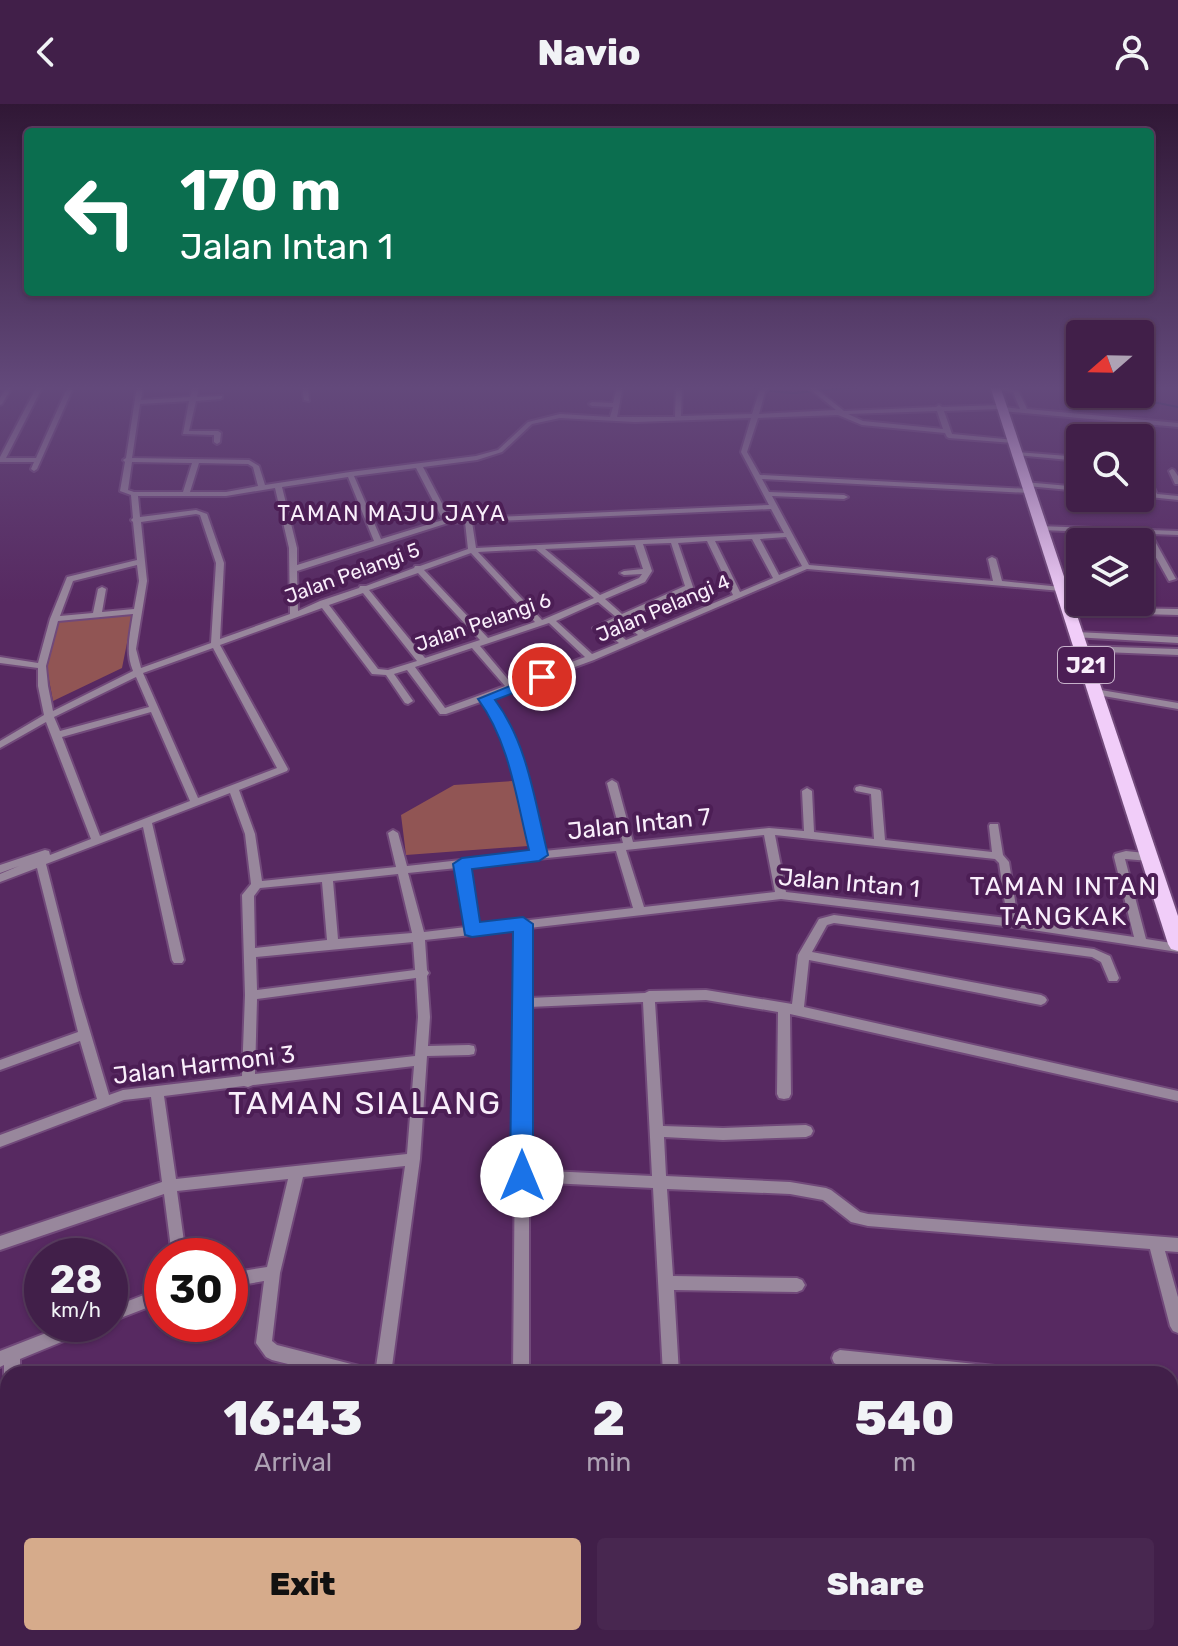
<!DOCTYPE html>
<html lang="en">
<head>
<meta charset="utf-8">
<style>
  :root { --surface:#411f49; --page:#482750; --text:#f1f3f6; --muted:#aea2b4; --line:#5a3d61; --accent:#d6ab8b }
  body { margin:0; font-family:Rubik,sans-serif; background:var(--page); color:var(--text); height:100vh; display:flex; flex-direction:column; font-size:30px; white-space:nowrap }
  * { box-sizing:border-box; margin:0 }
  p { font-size:26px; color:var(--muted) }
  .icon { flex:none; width:44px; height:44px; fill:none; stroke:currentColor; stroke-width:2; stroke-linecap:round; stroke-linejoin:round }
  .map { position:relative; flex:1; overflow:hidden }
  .details { position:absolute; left:0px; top:1262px; width:1178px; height:280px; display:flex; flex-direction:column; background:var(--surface); border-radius:24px 24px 0 0; box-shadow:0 2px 6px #0004,0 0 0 2px var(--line) }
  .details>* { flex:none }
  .guide { position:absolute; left:24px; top:24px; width:1130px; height:168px; border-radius:8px; box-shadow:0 2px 6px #0004,0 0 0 2px var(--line); background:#0b6e4f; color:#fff; overflow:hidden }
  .needle { width:52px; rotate:250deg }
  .buttons { position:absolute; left:1066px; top:216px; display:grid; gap:16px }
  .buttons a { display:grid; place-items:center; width:88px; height:88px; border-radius:8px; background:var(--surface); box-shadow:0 2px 6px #0004,0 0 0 2px var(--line); font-size:40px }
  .speed { position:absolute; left:24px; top:1134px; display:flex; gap:16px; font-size:40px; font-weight:700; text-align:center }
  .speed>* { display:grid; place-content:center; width:104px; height:104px; border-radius:50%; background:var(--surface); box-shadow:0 2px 6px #0004,0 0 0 2px var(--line); line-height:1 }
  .speed small { font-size:20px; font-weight:400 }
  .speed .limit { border:12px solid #d22; background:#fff; color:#111 }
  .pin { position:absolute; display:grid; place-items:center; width:68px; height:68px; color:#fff; margin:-34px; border:4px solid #fff; border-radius:50%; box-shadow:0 2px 8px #0007 }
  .me { position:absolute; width:88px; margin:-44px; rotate:0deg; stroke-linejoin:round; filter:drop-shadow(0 0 6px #0008) }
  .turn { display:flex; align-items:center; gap:28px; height:168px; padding:0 24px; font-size:36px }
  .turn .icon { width:104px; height:104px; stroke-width:2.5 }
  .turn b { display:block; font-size:56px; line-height:68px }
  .eta { display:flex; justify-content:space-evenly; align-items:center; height:136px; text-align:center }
  .eta b { font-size:48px; font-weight:800; line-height:56px }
  .cta { display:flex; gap:16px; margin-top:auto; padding:16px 24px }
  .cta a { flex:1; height:92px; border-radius:8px; background:var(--accent); color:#111; font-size:32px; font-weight:800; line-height:92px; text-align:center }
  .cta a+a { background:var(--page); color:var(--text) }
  header { display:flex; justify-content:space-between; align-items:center; height:104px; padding:0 24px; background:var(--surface); font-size:36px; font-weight:800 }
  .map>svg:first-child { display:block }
</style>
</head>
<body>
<header><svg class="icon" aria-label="back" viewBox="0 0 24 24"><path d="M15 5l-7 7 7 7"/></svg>Navio<svg class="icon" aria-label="person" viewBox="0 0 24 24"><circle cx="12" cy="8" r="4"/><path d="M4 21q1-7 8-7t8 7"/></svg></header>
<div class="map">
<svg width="1178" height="1542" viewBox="0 0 1178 1542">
  <rect width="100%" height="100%" fill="#572961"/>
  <path fill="#915554" d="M133,509L122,564L53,597L47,565L57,517Z
    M513,677L528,742L406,751L401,711L454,681Z"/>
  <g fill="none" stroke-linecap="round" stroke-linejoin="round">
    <path stroke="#0f2852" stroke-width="2" d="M747,282L762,285
      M770,287L793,289L873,282
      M1113,290L1178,303"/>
    <defs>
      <path id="minor" d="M7,282H13L2,300L0,301V294Z
        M37,282H43L6,354H36L68,282H74L37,365L34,367L31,365L34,358H0V353Z
        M137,282H143L141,296L190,293L193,282H199L197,293L222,292V294L220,295L196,297L189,327H218L221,329L220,338L217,340L214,338V331L183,330L189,297L140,300L132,354L249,356L259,362L265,381L350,368L476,352L498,346L528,318L560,310L610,313L613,303L592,302L589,300L592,298L613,299L617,282H623L617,313H675L676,282H682L681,312L752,310L759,288L764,282H770L765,288L759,310L836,306L806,282H813L844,307L936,303L939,301L942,303L1001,301L1004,303L1020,305L1013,288L993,285V283L995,282L1018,286L1027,305L1178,319V323L1002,307L999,305L944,307L952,330L1015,336L1016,337L1013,339L949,334L947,333L945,329L862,321L838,311L758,314L747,348L760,371L1029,385L1033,387L1029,389L762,375L769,388L844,391L848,393L844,395L772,392L809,461L993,477L988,455L992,453L996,455L1002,477L1061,483L1065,485L1061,487L807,465L594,556L490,594C522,641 531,693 544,747L623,739L607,679L612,676L617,679L633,738L769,724L804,727L802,687L807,684L812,687L814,728L874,735L871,690L856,687L855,685L856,683L860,682L880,686L881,688L885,736L992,748L989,722L990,720H998L1003,751L1009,758L1018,816L1134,833L1114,753L1115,750L1126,747L1154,750L1155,753L1150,757L1125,755L1146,835L1178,840V848L1013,823L781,795L529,824V894L645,889L649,887L706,886L792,900L798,851L819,815L834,811L1094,845L1110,852L1119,874L1117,877H1109L1101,858L1092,853L834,819L827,821L812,848L1041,891L1045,893L1047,896L1045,899L1041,901L809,856L804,903L1178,987V997L790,910L791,990L789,994L784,995L779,994L777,990L778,908L706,896L655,898L663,1022L723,1024L806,1021L811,1023L813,1027L811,1031L806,1033L723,1036L664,1033L666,1072L790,1078L826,1084L831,1086L860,1108L868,1110L1178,1134V1148L1165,1147L1178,1193V1229L1173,1227L1170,1222L1150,1145L868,1122L851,1118L823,1096L790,1090L667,1085L673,1172L797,1174L802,1176L805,1181L802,1186L797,1188L674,1186L679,1270H663L653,1084L529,1078V1270H513L517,826L425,836L427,866L429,869L427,872L430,913L428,942L469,941L474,942L475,946L474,950L469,951L427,952L420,1055L391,1270H375L405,1062L303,1073L280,1169L272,1237L277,1241L359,1262L365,1264L367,1270H328L272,1256L266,1253L256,1239L264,1177L230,1183V1169L267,1163L288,1075L177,1087L186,1152H172L164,1090L0,1146V1132L162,1078L151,993L124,996L0,1043V1031L97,995L80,937L0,966V956L78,928L37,764L0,778V770L19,762L0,769V761L45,746L49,747L50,751L91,735L46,618L0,644V637L44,611L38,582V564L0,559V553L38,559L50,515L67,473L137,456L133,418L131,416L133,414L131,391L120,387L125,358L123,356L126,354ZM937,307L943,325L863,317L848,310ZM560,314L635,318L751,314L741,348L769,401L472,414L468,412L464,414L450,415L423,363L477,356L502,348L532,320ZM132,358L192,359L183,388H134L128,386ZM199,359L248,360L253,363L258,382L226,388H190ZM416,364L443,416L381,435L354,372ZM348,373L374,437L297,461V444L282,383ZM275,384L289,444L290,510L220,535L224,459L207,410L196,406L140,413L138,392H226ZM771,405L784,429L476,444L472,418ZM196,410L200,411L216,459L211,539L141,564L136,545L147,477L141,418ZM465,418L468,445L420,462H415L414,464L366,482H360L359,484L320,497L298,507L297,467L448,419ZM786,433L802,462L779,471L760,435ZM752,435L773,474L740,488L715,437ZM707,437L733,491L645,528L627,514L692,485L693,483L678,439ZM671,439L685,482L622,510L605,495L645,478L652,467L643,440ZM635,441L643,465L624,467L620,469L624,471L642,470L639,474L600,491L545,445ZM536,445L594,494L542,516L478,448ZM471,449L535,518L488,534L424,466ZM137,461L139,477L134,505L102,508L106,485L102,483L98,485L93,509L60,512L73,477ZM418,469L480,536L425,554L369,486ZM363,489L417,557L388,566L378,565L329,501ZM598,498L616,513L593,524L597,527L602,525L619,539L592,550L556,517ZM322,504L372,570L386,571L405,599L408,600L413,597L394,570L407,566L440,610H446L483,597C514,642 522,695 533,748L407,762L398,729L393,726L388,729L396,763L262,777L255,730L239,686L287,667L288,665L220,541ZM133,510C130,530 125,548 133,567L53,607L48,582L46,562L58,517ZM621,517L638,531L626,536L609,522ZM549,519L585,553L512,580L480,542ZM213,544L277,664L198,694L143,569ZM472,544L505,582L445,604L415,563ZM136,573L149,603L60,627L54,613ZM151,608L190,697L100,732L62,633ZM230,689L245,730L251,780L242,791L245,891L242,972L123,986L109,991L79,890L46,760L143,723L172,856L174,859H182L184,856L152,719ZM764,731L775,788L644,803L626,746ZM775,731L995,755L999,759L1007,814L786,788ZM616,747L633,804L477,822L468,762ZM457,764L466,823L424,828L408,769ZM398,770L412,829L338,835L333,777ZM322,778L327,836L255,844L254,792L260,784ZM413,838L415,866L257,886L256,853ZM416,874L418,913L415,952L255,970L257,895ZM643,898L652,1072L529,1066V903ZM414,962L407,1050L176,1075L164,992L244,982L248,983L253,981Z
        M302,282H308L309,297L304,296Z
        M1017,348L1080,353V357L1015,351L1014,350Z
        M1143,365L1146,367L1157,390L1178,392V396L1140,392V388L1149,389L1140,368L1141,366Z
        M1172,365L1174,366L1178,372V380H1175L1169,367Z
        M1079,369H1080V376L1078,375L1075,371Z
        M1024,378L1080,383V387L1027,382H1024Z
        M1038,422L1178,427V431L1151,430L1176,475L1169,477L1143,430L1041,426H1038Z
        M1068,503L1178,505V511L1065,508V504Z
        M1076,528L1178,533V539L1073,533L1072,531Z
        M1081,542L1178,545V551L1078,547V543Z
        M1095,585L1178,599V605L1092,590L1090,588Z
        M162,1184V1198L110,1218V1204Z
        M69,1220H96L93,1225L20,1255V1270H8V1276H6L4,1270V1261L0,1263V1247Z
        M840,1246L995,1262L1001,1264L1003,1270H919L840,1262L834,1259L832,1254L834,1249Z
        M1170,1280L1178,1281V1297L1170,1296Z
        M1170,1439L1178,1440V1458L1170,1457Z
        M8,1463V1482L0,1485V1466Z
        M985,1534H1025L1029,1535L1031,1542H984Z"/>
      <path id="primary" d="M990,282H1000L1178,812V847L1171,845L1168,840Z"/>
    </defs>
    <use href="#minor" stroke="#71497a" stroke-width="4"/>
    <use href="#primary" stroke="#71497a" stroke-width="4"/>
    <use href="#minor" fill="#98879c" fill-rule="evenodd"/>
    <use href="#primary" fill="#f1cdf9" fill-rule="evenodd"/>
  </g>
  <linearGradient id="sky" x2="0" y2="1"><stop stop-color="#301735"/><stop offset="0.57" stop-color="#63497b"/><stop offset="1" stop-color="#63497b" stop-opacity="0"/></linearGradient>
  <rect width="1178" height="498" fill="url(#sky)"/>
  <path fill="#1a73e8" stroke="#114b97" stroke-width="2" d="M542,569L549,573L547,576L495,596C528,640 535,699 548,751L539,757L472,765L480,818L523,813L533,820V1072L530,1079L522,1082L514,1079L510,1072L513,828L472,833L465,831L453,760L462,754L529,746C516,694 510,639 478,595Z"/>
  <g text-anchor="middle" stroke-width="8" stroke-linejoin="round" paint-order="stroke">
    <g font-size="20" fill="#f9eefb" stroke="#4c1e55">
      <text transform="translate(352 469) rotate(-20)" y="7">Jalan Pelangi 5</text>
      <text transform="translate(663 504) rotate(-23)" y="7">Jalan Pelangi 4</text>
      <text transform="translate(483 518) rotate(-19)" y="7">Jalan Pelangi 6</text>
    </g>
    <g font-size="22" letter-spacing="2" fill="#f9eefb" stroke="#4c1e55">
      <text x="392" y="417">TAMAN MAJU JAYA</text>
    </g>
    <rect fill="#4c1e55" stroke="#c5b0c9" stroke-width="2" x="1058" y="543" width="56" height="36" rx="6"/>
    <g font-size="22" font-weight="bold" fill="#f9eefb">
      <text x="1086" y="569">J21</text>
    </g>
    <g font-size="24" fill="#f9eefb" stroke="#4c1e55">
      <text transform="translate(639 720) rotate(-6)" y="8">Jalan Intan 7</text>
      <text transform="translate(849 779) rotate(5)" y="8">Jalan Intan 1</text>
      <text transform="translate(204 961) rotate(-7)" y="8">Jalan Harmoni 3</text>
    </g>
    <g font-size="26" letter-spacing="2" fill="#f9eefb" stroke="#4c1e55">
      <text x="1064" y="791">TAMAN INTAN<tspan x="1064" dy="30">TANGKAK</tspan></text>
    </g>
    <g font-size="32" letter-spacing="2" fill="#f9eefb" stroke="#4c1e55">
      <text x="365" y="1010">TAMAN SIALANG</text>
    </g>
  </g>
</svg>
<div class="buttons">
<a><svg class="needle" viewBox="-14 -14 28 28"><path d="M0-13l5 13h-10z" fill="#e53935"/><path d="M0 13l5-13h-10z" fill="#aea2b4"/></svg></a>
<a><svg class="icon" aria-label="search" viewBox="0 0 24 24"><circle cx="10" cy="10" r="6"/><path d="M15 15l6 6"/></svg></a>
<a><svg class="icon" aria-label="layers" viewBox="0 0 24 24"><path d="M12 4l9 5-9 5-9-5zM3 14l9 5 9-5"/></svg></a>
</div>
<div class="speed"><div>28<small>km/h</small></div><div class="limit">30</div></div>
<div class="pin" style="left:542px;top:573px;background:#d93025"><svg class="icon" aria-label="arrive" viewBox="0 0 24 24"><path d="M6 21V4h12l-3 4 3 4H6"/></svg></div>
<svg class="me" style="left:522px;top:1072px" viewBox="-20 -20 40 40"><circle r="19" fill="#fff"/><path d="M0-13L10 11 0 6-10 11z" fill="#1a73e8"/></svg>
<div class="guide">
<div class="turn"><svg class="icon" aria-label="left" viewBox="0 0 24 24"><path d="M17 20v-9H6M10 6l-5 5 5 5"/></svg><div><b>170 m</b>Jalan Intan 1</div></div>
</div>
<section class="details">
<div class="eta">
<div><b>16:43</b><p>Arrival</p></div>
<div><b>2</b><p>min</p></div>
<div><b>540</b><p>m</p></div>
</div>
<div class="cta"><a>Exit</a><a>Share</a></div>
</section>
</div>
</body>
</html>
